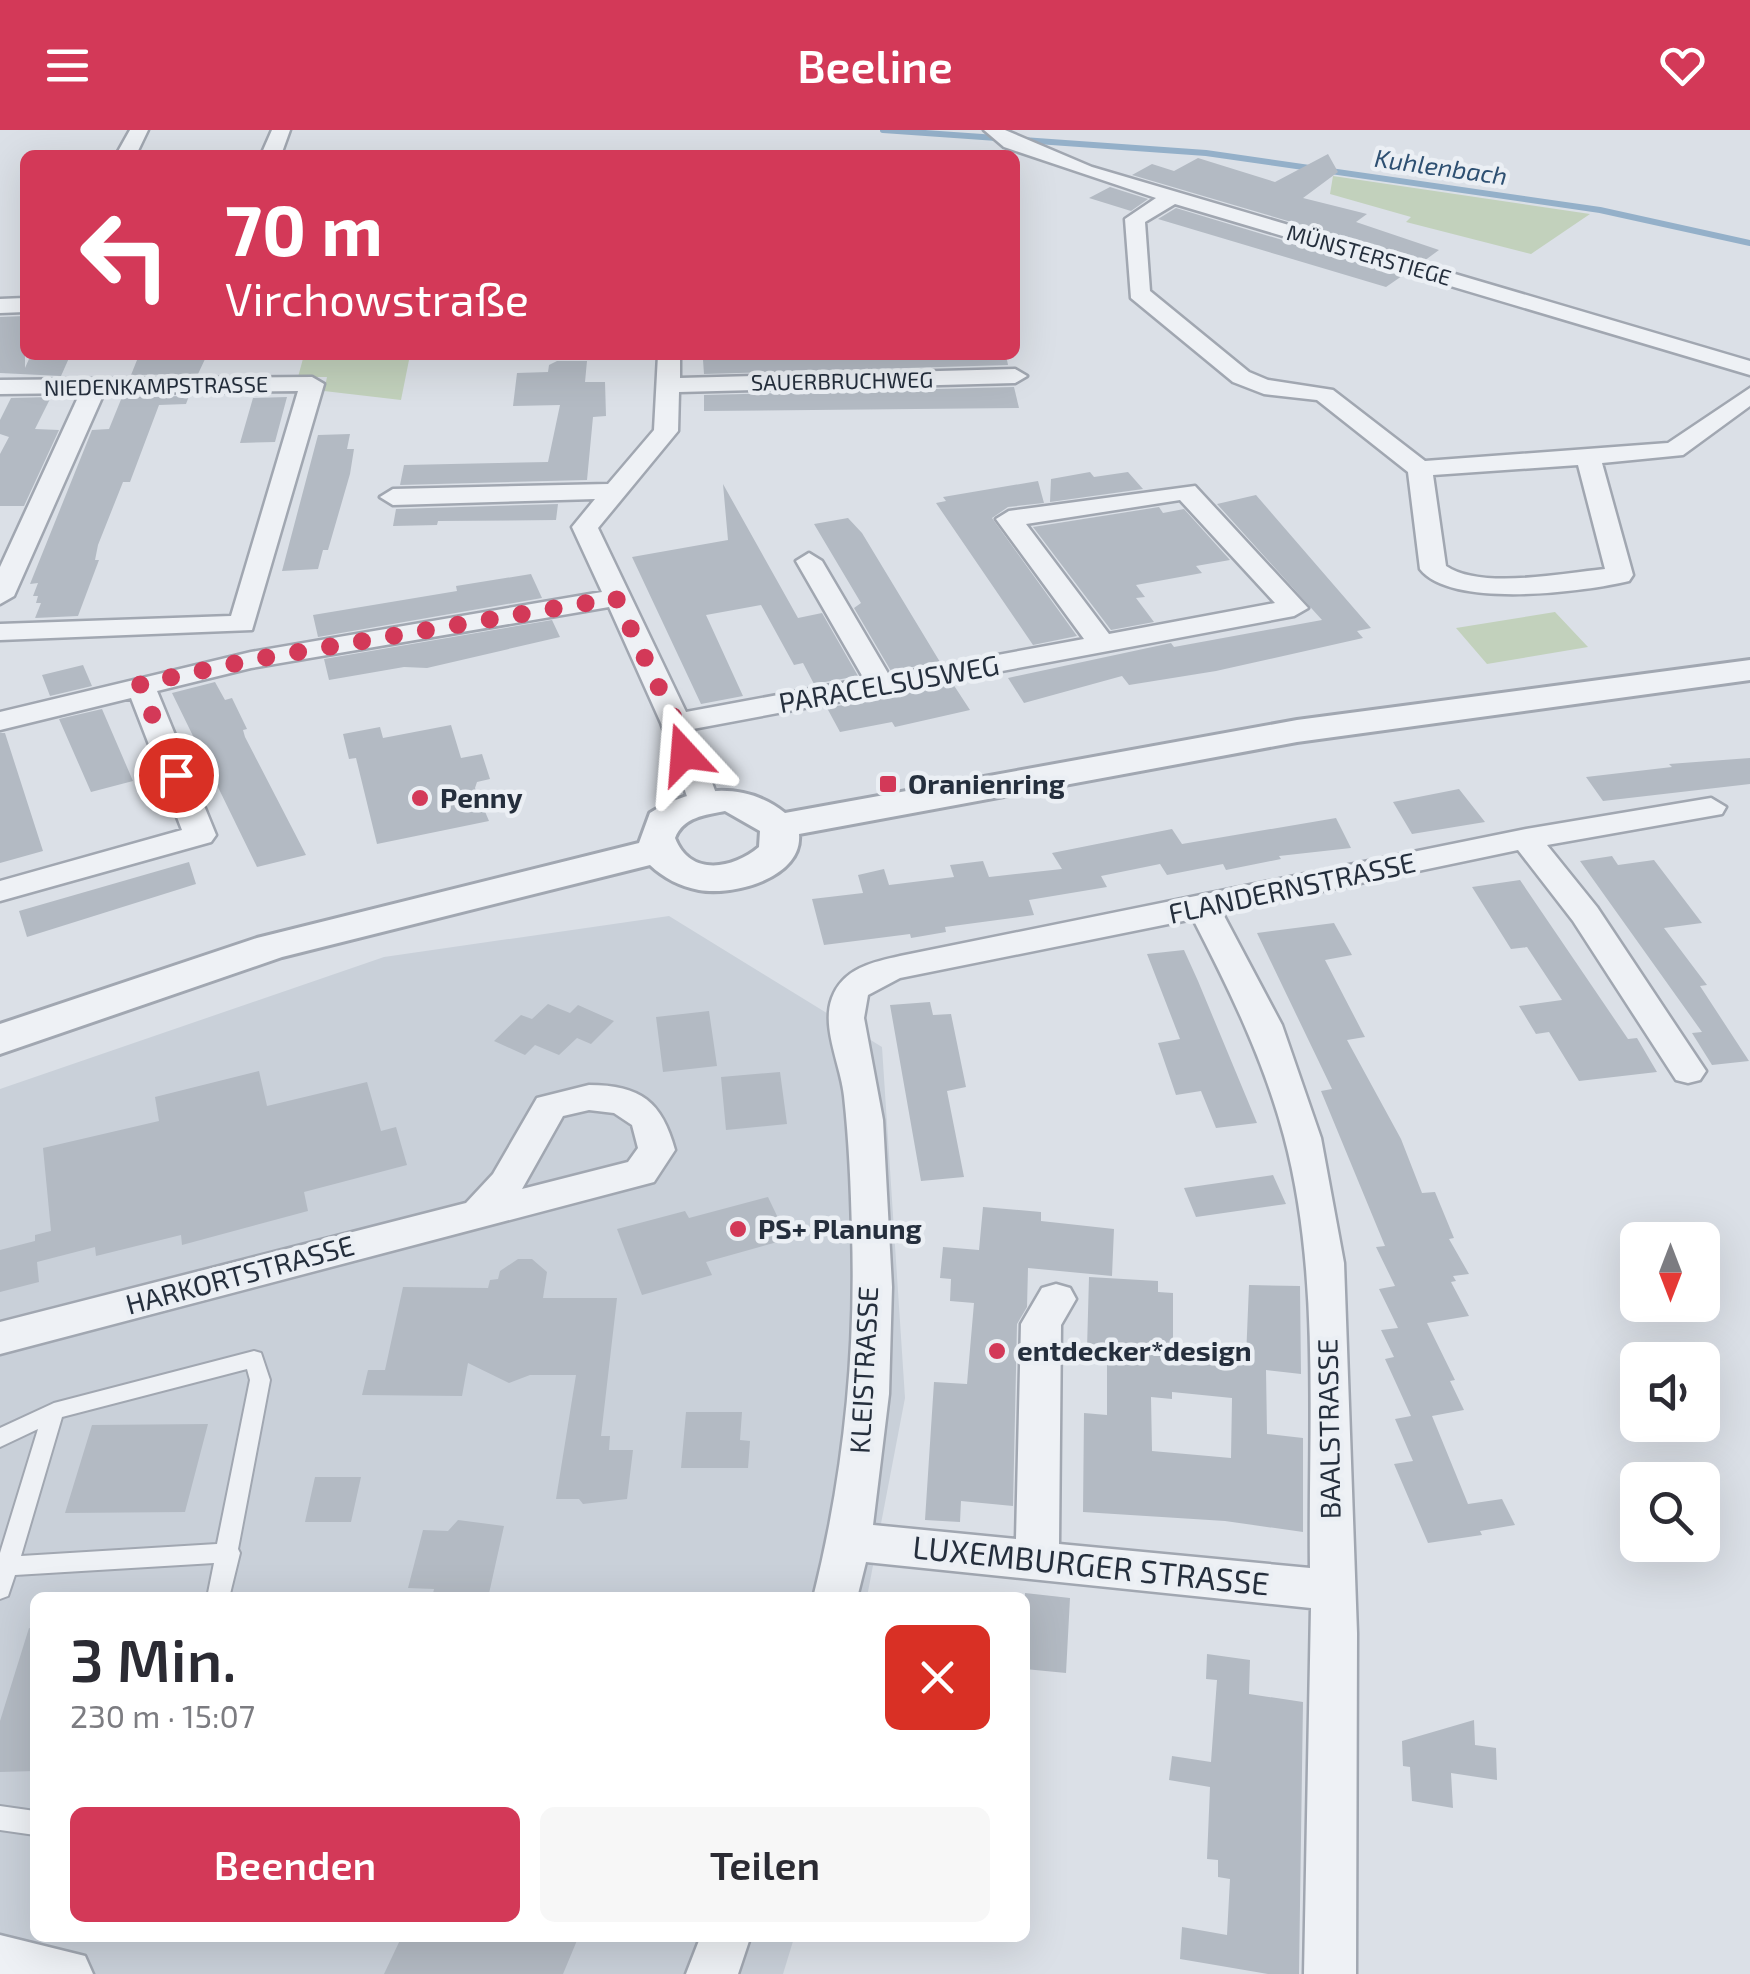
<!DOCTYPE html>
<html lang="de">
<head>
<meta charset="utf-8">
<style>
  :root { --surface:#fff; --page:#f7f7f7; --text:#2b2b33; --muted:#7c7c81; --accent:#d33958 }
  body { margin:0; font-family:"Exo 2",sans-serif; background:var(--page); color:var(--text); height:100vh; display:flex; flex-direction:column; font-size:38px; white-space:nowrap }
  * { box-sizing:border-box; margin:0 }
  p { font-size:32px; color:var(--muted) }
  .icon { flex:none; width:55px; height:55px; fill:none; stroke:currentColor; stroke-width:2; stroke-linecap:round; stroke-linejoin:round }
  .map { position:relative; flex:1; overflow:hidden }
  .details { position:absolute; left:30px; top:1462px; width:1000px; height:350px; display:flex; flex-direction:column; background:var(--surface); border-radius:15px; box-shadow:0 10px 40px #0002 }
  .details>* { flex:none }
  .guide { position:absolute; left:20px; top:20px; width:1000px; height:210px; border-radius:15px; box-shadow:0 10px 40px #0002; background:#d33958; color:#fff; overflow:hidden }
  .needle { width:65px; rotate:180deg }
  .controls { position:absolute; left:1620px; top:1092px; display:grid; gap:20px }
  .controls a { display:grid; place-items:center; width:100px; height:100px; border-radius:15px; background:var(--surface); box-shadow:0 10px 40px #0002; font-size:50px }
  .pin { position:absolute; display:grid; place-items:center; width:85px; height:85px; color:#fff; margin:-42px; border:5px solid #fff; border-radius:50%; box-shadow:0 2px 10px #0007 }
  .me { position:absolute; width:110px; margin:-55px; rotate:341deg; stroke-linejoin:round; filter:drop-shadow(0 0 8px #0008) }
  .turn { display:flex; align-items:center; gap:35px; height:210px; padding:0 40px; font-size:45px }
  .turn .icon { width:130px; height:130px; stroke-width:2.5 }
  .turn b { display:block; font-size:70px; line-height:85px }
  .round { display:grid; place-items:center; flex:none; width:105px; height:105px; border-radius:15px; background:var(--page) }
  .headline { display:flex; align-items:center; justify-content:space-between; height:170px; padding:0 40px }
  h1 { font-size:60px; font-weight:600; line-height:75px }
  .primary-button { display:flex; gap:20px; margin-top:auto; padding:20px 40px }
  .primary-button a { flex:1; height:115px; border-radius:15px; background:var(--accent); color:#fff; font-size:40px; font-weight:600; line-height:115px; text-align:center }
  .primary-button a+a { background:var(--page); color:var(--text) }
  header { display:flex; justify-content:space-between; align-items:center; height:130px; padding:0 40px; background:var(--accent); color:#fff; font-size:45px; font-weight:600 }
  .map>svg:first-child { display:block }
</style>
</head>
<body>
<header><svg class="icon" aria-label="menu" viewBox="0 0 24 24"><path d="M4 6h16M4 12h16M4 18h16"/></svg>Beeline<svg class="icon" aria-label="heart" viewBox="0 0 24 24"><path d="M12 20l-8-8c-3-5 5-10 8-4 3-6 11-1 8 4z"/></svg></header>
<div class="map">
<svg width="1750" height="1844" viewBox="0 0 1750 1844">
  <rect width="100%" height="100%" fill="#dbe0e7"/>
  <path fill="#c9d0d9" d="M669,786L882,917L905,1268L867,1467L35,1468V1808H794L783,1844H0V959L384,827Z"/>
  <path fill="#c2d1bc" d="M1333,46L1590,84L1531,124L1406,92L1411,87L1330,64Z
    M304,225H410L401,270L324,261L327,247H298Z
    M1555,482L1588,517L1487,534L1456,498Z"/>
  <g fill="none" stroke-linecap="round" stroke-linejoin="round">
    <path stroke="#94b0c9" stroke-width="6" d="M883,0L1206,23L1600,80L1750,113"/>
  </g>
  <path fill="#b3bac3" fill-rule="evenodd" d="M1328,24L1338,42L1303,68L1367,84L1356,92L1439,120L1424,131L1132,45L1152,34L1174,41L1198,28L1275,52Z
    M1110,57L1148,69L1131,81L1089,68Z
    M1176,78L1402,146L1386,157L1158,89Z
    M25,186V238L29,229L69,228L61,246L0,243V187Z
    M139,225H203L206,227L198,244L131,245Z
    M1006,225L1008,235L704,244L703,230L743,228Z
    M557,231H587L585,252H605L606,286L593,287L587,350L400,355L404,335L548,332L560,275L513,276L517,243L548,242L549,235Z
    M1014,257L1019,278L704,281V265Z
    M189,266L186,274L159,275L130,352H123L98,415L95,430H99L78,486L35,488L41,473H36L38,466H33L38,453L30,454L92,300L109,299L122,267Z
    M51,267L35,299L59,300L24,376H0V324L9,307L0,304V290L11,268Z
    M287,267L275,312L240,313L253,268Z
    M350,304L347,319H354L350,344L328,420H323L318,439L282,441L318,305Z
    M1090,342L1094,347L1128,342L1143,359L1050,372L1051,349Z
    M1038,351L1044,373L1008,377L992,388L1077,506L1033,515L936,373L946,371L943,367Z
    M723,354L798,488L822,483L858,546L814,554L803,533L794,535L761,475L706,485L743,566L701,574L632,427L728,410Z
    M1256,365L1371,498L1357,501L1363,508L1216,541L1129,555L1122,546L1024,573L1008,548L1171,513L1174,517L1322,490L1217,374Z
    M558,374L556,390L438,391L437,395L393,396L396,379Z
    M1159,377L1163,383L1184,379L1230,430L1196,436L1202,443L1136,455L1145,467L1136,468L1154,492L1111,500L1033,397Z
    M848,388L862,403L940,532L891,541L854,478L861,473L814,394Z
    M531,444L542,468L318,507L313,485L457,461L456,456Z
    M552,490L560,507L427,538L404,537L329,550L324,529Z
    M83,535L92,556L50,566L42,545Z
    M215,552L225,570L232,568L247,599L243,600L245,607L306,725L257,737L172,563Z
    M953,554L970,580L895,597L892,592L840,602L827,578Z
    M102,579L133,651L91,662L59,589Z
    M451,595L461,628L482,624L490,649L477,652L475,658L489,691L377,714L356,628L349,629L343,604L380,597L383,608Z
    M0,603H5L43,721L0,733Z
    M1750,628V654L1603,671L1586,647L1672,637L1669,634Z
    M1459,659L1485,692L1412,704L1393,672Z
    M1336,688L1351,718L1279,726L1281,729L1226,740L1223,734L1167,745L1160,734L1101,746L1107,757L1029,770L1034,785L945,797L946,802L911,808L910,804L824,815L812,769L863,763L858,745L884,739L889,755L954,747L950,735L983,731L989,747L1062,739L1052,723L1172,699L1182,714Z
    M1612,726L1618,735L1654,730L1702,793L1664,798L1707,855L1700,856L1749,931L1712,935L1692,903L1702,902L1580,731Z
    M189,732L196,754L27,807L19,781Z
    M1520,750L1628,909L1637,908L1657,942L1579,951L1549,902L1536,904L1519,876L1562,870L1527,817L1511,819L1472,757Z
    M1334,793L1352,825L1325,830L1365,907L1347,910L1401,1009L1422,1063L1435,1062L1454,1108L1449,1109L1469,1144L1453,1146L1456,1151L1451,1152L1469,1186L1427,1193L1455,1250L1450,1251L1464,1280L1432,1286L1468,1374L1502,1369L1515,1395L1480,1401L1482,1405L1428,1413L1394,1334L1413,1331L1395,1289L1411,1286L1385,1229L1394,1227L1381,1200L1398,1198L1379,1159L1395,1156L1376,1117L1385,1116L1321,961L1332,959L1257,803Z
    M1184,820L1198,851L1257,993L1216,998L1201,961L1176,965L1158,913L1180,909L1147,824Z
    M930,872L933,885L951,884L966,957L947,961L964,1047L921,1051L890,875Z
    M548,874L570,883L578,875L614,891L591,914L577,908L559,925L535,915L525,925L494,911L521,885L532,889Z
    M709,881L717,936L663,942L656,887Z
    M259,941L267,976L367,952L381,1001L396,997L407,1035L304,1062L308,1081L182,1115L181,1105L96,1126L95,1117L37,1132L39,1152L0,1162V1120L35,1111V1105L51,1101L43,1018L159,991L155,967Z
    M780,942L787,994L726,1000L721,947Z
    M1273,1045L1286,1074L1196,1087L1184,1058Z
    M768,1067L788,1109L706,1132L712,1145L642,1165L617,1099L685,1081L689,1088Z
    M983,1077L1041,1082V1091L1114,1099L1112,1146L1028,1138L1027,1177L1017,1194L1013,1376L961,1371L960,1392L925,1390L934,1252L967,1254L974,1173L950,1171L951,1149L940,1148L943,1117L979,1120Z
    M518,1129H532L547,1142L543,1168H617L601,1306H610L609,1320H633L627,1369L583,1374L579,1369H556L576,1245H530L509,1253L468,1233L462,1266L362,1265L368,1240H385L403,1157L488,1158L490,1150L498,1149L500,1141Z
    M1089,1147L1158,1151V1162L1173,1163V1220L1246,1228L1249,1155L1300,1156L1301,1244L1266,1240L1267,1304L1303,1308V1402L1225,1391L1083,1382L1084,1283L1107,1285V1220L1087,1219ZM1172,1262L1232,1268L1231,1328L1152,1321L1151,1267L1172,1269Z
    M686,1282H742L740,1310L750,1311L748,1338H681Z
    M208,1294L185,1382L65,1383L92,1295Z
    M315,1347H361L351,1392H305Z
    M458,1390L504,1396L488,1468H432L434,1459L408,1458L423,1400L448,1401Z
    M1025,1463L1070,1468L1066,1543L1025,1539Z
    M29,1498L35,1499V1641L0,1642V1591Z
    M1207,1524L1250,1530L1249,1564L1303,1572L1299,1844H1268L1180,1829L1182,1797L1227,1805L1230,1749L1218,1747V1730L1207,1729L1210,1657L1169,1650L1172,1626L1211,1632L1217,1550L1206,1549Z
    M1474,1590L1475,1615L1496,1618L1497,1650L1451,1643L1453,1678L1412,1671L1410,1637L1403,1636L1402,1611Z
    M401,1808H578L563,1844H384Z"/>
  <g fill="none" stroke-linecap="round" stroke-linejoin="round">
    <defs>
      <path id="service" d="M254,1221L261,1223L270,1250L238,1419L240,1423L229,1468H207L214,1433L15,1445L8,1466L0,1469V1423L38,1299L0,1317V1298L54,1273ZM247,1239L250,1250L217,1414L21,1426L62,1287Z
        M0,1676L35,1681V1705L0,1700Z"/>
      <path id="minor" d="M130,0H148L136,25H116Z
        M272,0H290L281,25H261Z
        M984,0H1005L1092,37L1750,231V245L1175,74L1145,92L1150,161L1249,242L1268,250L1333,260L1425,331L1668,313L1750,258V276L1683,325L1602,333L1633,445L1629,451C1584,462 1451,479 1420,439L1408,342L1317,270L1264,264L1233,252L1131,168L1125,89L1156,68L1004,17ZM1578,335L1605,439C1563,443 1481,460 1446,436L1433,345Z
        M25,168V182L0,183V169Z
        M658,225H680V248L1015,239L1027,246L1015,253L679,262L678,301L598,398L686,582L864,549L796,431L809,423L822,431L889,545L1084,509L996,389L1009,381L1195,356L1308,478L1294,486L693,599L719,672L704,681L689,672L661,593L609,477L251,538L157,561L216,705L211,712L0,771V751L182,700L131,568L0,600V582L251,522L602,462L572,397L595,369L393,375L380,367L393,359L608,354L654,300ZM1180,370L1275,473L1109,504L1026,394Z
        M312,247L324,254L252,500L0,510V494L231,486L298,261L104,263L14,466L0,474V437L80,263L0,264V250Z
        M1711,668L1726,677L1722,684L1547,715L1597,777L1706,941L1700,950L1688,953L1676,950L1573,791L1518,720L1222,782L1282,895L1321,1008L1344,1133L1357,1503L1356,1844H1304L1311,1478L866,1432L857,1468H813C843,1349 856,1226 852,1103C851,1057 849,1011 844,966C841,936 821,897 832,868C843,838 873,832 900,826L1526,699ZM1193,789C1229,859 1263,928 1284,1006C1321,1144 1308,1297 1310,1438L1059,1414L1061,1195L1076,1169L1070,1158L1056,1154L1042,1158L1021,1194L1016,1409L873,1395L889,1264L892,1157L883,990L864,888L868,865L900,848Z
        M589,955C641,955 662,972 675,1020L654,1052L0,1224V1192L466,1073L493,1044L537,968ZM589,980L614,983L632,995L638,1018L628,1032L522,1059L563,986Z
        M0,1805L85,1826L93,1844H0Z
        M700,1808H750L738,1844H686Z"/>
      <path id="tertiary" d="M1750,530V550L1297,612L799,704C803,748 733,766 699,760C679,756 664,748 650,735L282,827L0,924V894L257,808L639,713L650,683C691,657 744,650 785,683L1297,590ZM725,681L760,701L759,717C733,739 690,747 675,708C683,687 705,685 725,681Z"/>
    </defs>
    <use href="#service" stroke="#a1a7b1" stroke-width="4"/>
    <use href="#minor" stroke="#a1a7b1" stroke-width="5"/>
    <use href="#tertiary" stroke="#a1a7b1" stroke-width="6"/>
    <use href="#service" fill="#eef1f5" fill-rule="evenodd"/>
    <use href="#minor" fill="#eef1f5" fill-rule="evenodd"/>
    <use href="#tertiary" fill="#eef1f5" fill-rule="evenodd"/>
  </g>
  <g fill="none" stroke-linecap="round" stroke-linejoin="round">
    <path stroke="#d33958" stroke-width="18" stroke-dasharray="0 32.4" d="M176,645L140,554L251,530L616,468L676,593L684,624"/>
  </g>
  <g fill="#d33958" stroke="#ebeff4" stroke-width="4">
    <rect x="878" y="644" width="20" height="20" rx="5"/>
    <circle cx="420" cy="668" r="10"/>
    <circle cx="738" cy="1099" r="10"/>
    <circle cx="997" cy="1221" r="10"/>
  </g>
  <g text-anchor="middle" stroke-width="9" stroke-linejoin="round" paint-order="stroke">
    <g font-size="22" fill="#252f3d" stroke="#ebeff4">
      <text transform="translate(1369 125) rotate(16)" y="8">MÜNSTERSTIEGE</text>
      <text transform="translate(842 251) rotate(-1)" y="8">SAUERBRUCHWEG</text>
      <text transform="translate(156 256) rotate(-1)" y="8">NIEDENKAMPSTRASSE</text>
    </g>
    <g font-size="25" font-style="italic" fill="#2e5072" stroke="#ebeff4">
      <text transform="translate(1441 37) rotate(8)" y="9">Kuhlenbach</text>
    </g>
    <g font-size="28" fill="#252f3d" stroke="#ebeff4">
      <text transform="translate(889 554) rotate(-10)" y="10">PARACELSUSWEG</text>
      <text transform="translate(1292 758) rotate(-12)" y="10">FLANDERNSTRASSE</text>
      <text transform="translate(240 1145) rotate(-15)" y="10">HARKORTSTRASSE</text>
      <text transform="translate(864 1240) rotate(-87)" y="10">KLEISTRASSE</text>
      <text transform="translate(1329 1299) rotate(-91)" y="10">BAALSTRASSE</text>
    </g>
    <g font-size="28" font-weight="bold" fill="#252f3d" stroke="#ebeff4" text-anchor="start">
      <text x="908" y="664">Oranienring</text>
      <text x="440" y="678">Penny</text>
      <text x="758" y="1109">PS+ Planung</text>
      <text x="1017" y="1231">entdecker*design</text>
    </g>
    <g font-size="32" fill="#252f3d" stroke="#ebeff4">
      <text transform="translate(1091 1436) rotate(6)" y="11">LUXEMBURGER STRASSE</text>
    </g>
  </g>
</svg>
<div class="controls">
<a><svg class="needle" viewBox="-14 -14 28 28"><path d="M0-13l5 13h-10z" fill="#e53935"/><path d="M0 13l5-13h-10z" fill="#7c7c81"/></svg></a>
<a><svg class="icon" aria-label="sound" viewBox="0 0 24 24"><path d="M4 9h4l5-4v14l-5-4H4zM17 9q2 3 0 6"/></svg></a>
<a><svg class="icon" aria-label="search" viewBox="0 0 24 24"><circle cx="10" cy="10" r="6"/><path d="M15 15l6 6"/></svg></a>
</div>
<div class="pin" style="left:176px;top:645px;background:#d93025"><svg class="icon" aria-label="arrive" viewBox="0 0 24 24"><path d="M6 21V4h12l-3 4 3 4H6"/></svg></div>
<svg class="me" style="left:684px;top:624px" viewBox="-20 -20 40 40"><path d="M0-17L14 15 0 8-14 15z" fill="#d33958" stroke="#fff" stroke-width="4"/></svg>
<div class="guide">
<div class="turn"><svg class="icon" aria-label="left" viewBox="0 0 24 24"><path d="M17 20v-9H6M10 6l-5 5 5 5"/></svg><div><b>70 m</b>Virchowstraße</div></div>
</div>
<section class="details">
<div class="headline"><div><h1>3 Min.</h1><p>230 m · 15:07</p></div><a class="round" style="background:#d93025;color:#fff"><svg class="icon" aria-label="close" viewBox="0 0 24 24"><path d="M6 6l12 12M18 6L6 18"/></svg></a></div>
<div class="primary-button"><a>Beenden</a><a>Teilen</a></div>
</section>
</div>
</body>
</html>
